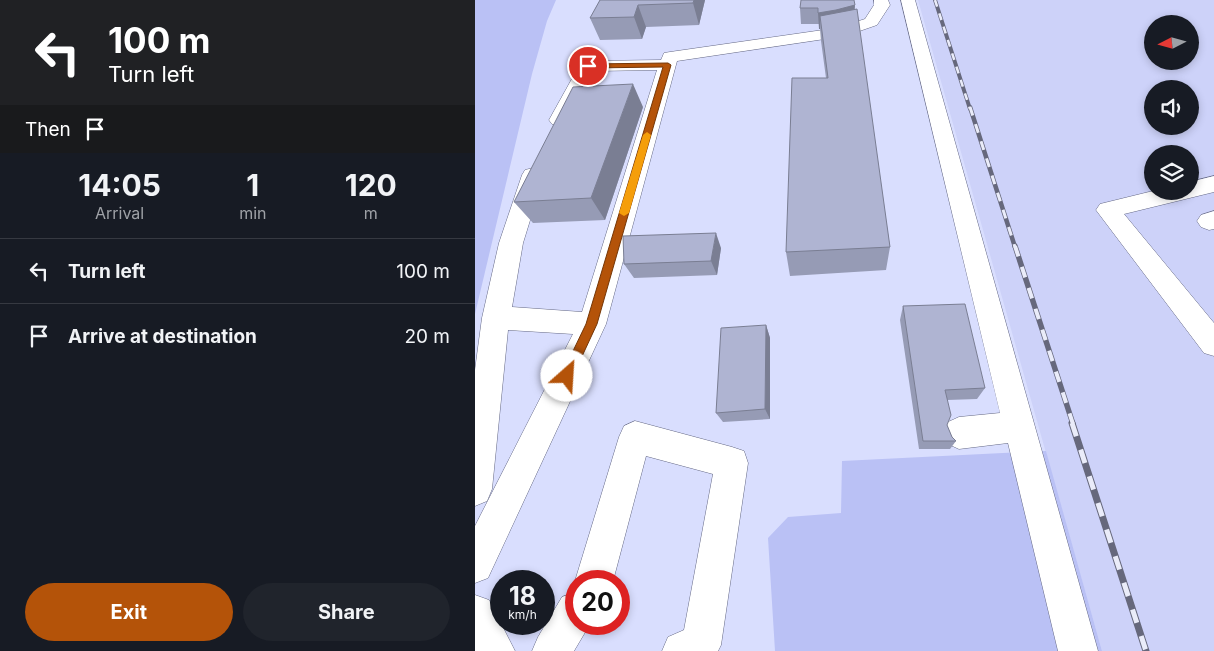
<!DOCTYPE html>
<html lang="en">
<head>
<meta charset="utf-8">
<style>
  :root { --surface:#171b24; --page:#20242c; --text:#f1f3f6; --muted:#9ea1a6; --line:#363941; --accent:#b45309 }
  body { margin:0; font-family:Inter,sans-serif; background:var(--page); color:var(--text); height:100vh; display:flex; flex-direction:column; font-size:19px; white-space:nowrap }
  * { box-sizing:border-box; margin:0 }
  p { font-size:16px; color:var(--muted) }
  .icon { flex:none; width:28px; height:28px; fill:none; stroke:currentColor; stroke-width:2; stroke-linecap:round; stroke-linejoin:round }
  .map { position:relative; flex:1; overflow:hidden }
  .drawer { display:flex; flex-direction:column; background:var(--surface); width:475px }
  .drawer>* { flex:none }
  .banner { background:#202124; color:#fff; overflow:hidden }
  .needle { width:32px; rotate:264deg }
  .buttons { position:absolute; left:669px; top:15px; display:grid; gap:10px }
  .buttons a { display:grid; place-items:center; width:55px; height:55px; border-radius:50%; background:var(--surface); box-shadow:0 2px 8px #0003; font-size:25px }
  .speed { position:absolute; left:15px; top:570px; display:flex; gap:10px; font-size:25px; font-weight:700; text-align:center }
  .speed>* { display:grid; place-content:center; width:65px; height:65px; border-radius:50%; background:var(--surface); box-shadow:0 2px 8px #0003; line-height:1 }
  .speed small { font-size:12px; font-weight:400 }
  .speed .limit { border:8px solid #d22; background:#fff; color:#111 }
  .pin { position:absolute; display:grid; place-items:center; width:42px; height:42px; color:#fff; margin:-21px; border:2px solid #fff; border-radius:50%; box-shadow:0 1px 5px #0007 }
  .me { position:absolute; width:55px; margin:-28px; rotate:26deg; stroke-linejoin:round; filter:drop-shadow(0 0 4px #0008) }
  .turn { display:flex; align-items:center; gap:18px; height:105px; padding:0 25px; font-size:22px }
  .turn .icon { width:65px; height:65px; stroke-width:2.5 }
  .turn b { display:block; font-size:35px; line-height:42px }
  .then { display:flex; align-items:center; height:48px; padding:0 25px; background:#0003; gap:10px; font-size:19px }
  .eta { display:flex; justify-content:space-evenly; align-items:center; height:85px; text-align:center }
  .eta b { font-size:30px; font-weight:700; line-height:35px }
  .action { display:flex; gap:10px; margin-top:auto; padding:10px 25px }
  .action a { flex:1; height:58px; border-radius:30px; background:var(--accent); color:#fff; font-size:20px; font-weight:700; line-height:58px; text-align:center }
  .action a+a { background:var(--page); color:var(--text) }
  ul { padding:0; list-style:none }
  li { display:flex; align-items:center; gap:15px; height:65px; padding:0 25px; border-top:1px solid var(--line) }
  li div { flex:1 }
  li b { display:block; font-size:19px }
  li em { font-style:normal }
  main { display:flex; flex:1; min-height:0 }
  .map>svg:first-child { display:block }
</style>
</head>
<body>
<main>
<section class="drawer">
<div class="banner">
<div class="turn"><svg class="icon" aria-label="left" viewBox="0 0 24 24"><path d="M17 20v-9H6M10 6l-5 5 5 5"/></svg><div><b>100 m</b>Turn left</div></div>
<div class="then">Then<svg class="icon" aria-label="arrive" viewBox="0 0 24 24"><path d="M6 21V4h12l-3 4 3 4H6"/></svg></div>
</div>
<div class="eta">
<div><b>14:05</b><p>Arrival</p></div>
<div><b>1</b><p>min</p></div>
<div><b>120</b><p>m</p></div>
</div>
<ul>
<li><svg class="icon" aria-label="left" viewBox="0 0 24 24"><path d="M17 20v-9H6M10 6l-5 5 5 5"/></svg><div><b>Turn left</b></div><em>100 m</em></li>
<li><svg class="icon" aria-label="arrive" viewBox="0 0 24 24"><path d="M6 21V4h12l-3 4 3 4H6"/></svg><div><b>Arrive at destination</b></div><em>20 m</em></li>
</ul>
<div class="action"><a>Exit</a><a>Share</a></div>
</section>
<div class="map">
<svg width="739" height="651" viewBox="0 0 739 651">
  <rect width="100%" height="100%" fill="#d9defe"/>
  <path fill="#cdd2f9" fill-rule="evenodd" d="M443,0H739V651H627ZM678,24H715V61H678ZM678,89H715V126H678ZM678,154H715V191H678Z"/>
  <path fill="#bac1f5" d="M0,0H81L72,21L57,74L0,314Z
    M571,451L627,651H300L293,538L313,517L366,513L367,461Z"/>
  <g fill="none" stroke-linecap="round" stroke-linejoin="round">
    <defs>
      <path id="minor" d="M399,0H413L415,5L402,25L370,36L202,61L131,324L13,578L0,583V526L98,334L33,330L17,489L12,501L0,506V370L7,318L24,243L47,175L50,170L58,168L66,170L69,175L48,243L37,307L107,312L182,70L119,71L91,124L84,126L77,124L74,120L104,66L107,62L113,61L186,60L189,53L195,52L362,28L390,19L399,5Z
        M426,0H440L623,651H583L533,443L484,449L473,444L468,433L473,422L484,417L525,413Z
        M739,176V192L649,214L739,323V356L729,353L621,210L625,204L678,191H715V182Z
        M739,211V229L734,230L726,227L722,221L726,215Z
        M160,421L257,447L269,451L273,463L246,645L243,651H187L193,637L209,630L238,474L171,456L138,581H101V583L100,581L144,437L149,426Z
        M101,592V624H115L99,651H57L63,637L87,597Z
        M0,595L14,600L40,651H0Z"/>
    </defs>
    <use href="#minor" stroke="#656985" stroke-width="1"/>
    <use href="#minor" fill="#fff" fill-rule="evenodd"/>
    <defs>
      <path id="rail-far3" d="M460,0L495,109"/>
      <path id="rail-far2" d="M495,107L540,247"/>
      <path id="rail-far1" d="M540,246L598,424"/>
      <path id="rail" d="M597,423L671,651"/>
    </defs>
    <use href="#rail-far3" stroke="#66687c" stroke-width="4"/>
    <use href="#rail-far2" stroke="#66687c" stroke-width="4.5"/>
    <use href="#rail-far1" stroke="#66687c" stroke-width="5.5"/>
    <use href="#rail" stroke="#66687c" stroke-width="7"/>
    <use href="#rail-far3" stroke="#eaecf9" stroke-width="2.5" stroke-dasharray="7" stroke-linecap="butt"/>
    <use href="#rail-far2" stroke="#eaecf9" stroke-width="3" stroke-dasharray="9" stroke-linecap="butt"/>
    <use href="#rail-far1" stroke="#eaecf9" stroke-width="4" stroke-dasharray="11" stroke-linecap="butt"/>
    <use href="#rail" stroke="#eaecf9" stroke-width="5" stroke-dasharray="14" stroke-linecap="butt"/>
  </g>
  <path fill="#969bb5" d="M125,0H230L224,25L171,27L167,39L125,40L115,18Z
    M380,5L379,9L415,247L411,270L315,276L311,252L351,78L346,41L345,29H344V24H326L325,8Z
    M168,107L130,220L58,223L39,202Z
    M246,248L242,275L159,278L149,264Z
    M428,306L510,388L502,399L472,400V425L477,437L481,441L475,449H444L425,320Z
    M291,325L295,338V419L248,422L241,413Z"/>
  <path fill="#7a7e93" d="M219,0H230L224,25L218,3Z
    M163,5L171,27L167,39L159,17Z
    M380,5L379,20L345,16V29H344L343,13Z
    M158,84L168,107L130,220L116,198Z
    M241,233L246,248L242,275L236,261Z
    M291,325L295,338V419L290,409Z"/>
  <path fill="#afb4d2" stroke="#7a7e93" d="M125,0H219L218,3L163,5L159,17L115,18Z
    M326,0H379L380,5L361,10L343,13V8H325Z
    M382,9L415,247L311,252L317,78H353L345,16Z
    M158,84L116,198L39,202L98,87Z
    M241,233L236,261L149,264L148,236Z
    M490,304L510,388L470,390L476,415L472,425L477,437L481,441H448L428,306Z
    M291,325L290,409L241,413L246,328Z"/>
  <path fill="#b45309" stroke="#753606" d="M193,63L196,65L122,324L96,380L92,382L87,380L86,376L111,324L188,67L113,68L110,66L113,64Z"/>
  <path fill="#f59e0b" d="M172,132L176,135L154,213L149,216L144,213L168,135Z"/>
</svg>
<div class="buttons">
<a><svg class="needle" viewBox="-14 -14 28 28"><path d="M0-13l5 13h-10z" fill="#e53935"/><path d="M0 13l5-13h-10z" fill="#9ea1a6"/></svg></a>
<a><svg class="icon" aria-label="sound" viewBox="0 0 24 24"><path d="M4 9h4l5-4v14l-5-4H4zM17 9q2 3 0 6"/></svg></a>
<a><svg class="icon" aria-label="layers" viewBox="0 0 24 24"><path d="M12 4l9 5-9 5-9-5zM3 14l9 5 9-5"/></svg></a>
</div>
<div class="speed"><div>18<small>km/h</small></div><div class="limit">20</div></div>
<div class="pin" style="left:113px;top:66px;background:#d93025"><svg class="icon" aria-label="arrive" viewBox="0 0 24 24"><path d="M6 21V4h12l-3 4 3 4H6"/></svg></div>
<svg class="me" style="left:92px;top:376px" viewBox="-20 -20 40 40"><circle r="19" fill="#fff"/><path d="M0-13L10 11 0 6-10 11z" fill="#b45309"/></svg>
</div>
</main>
</body>
</html>
